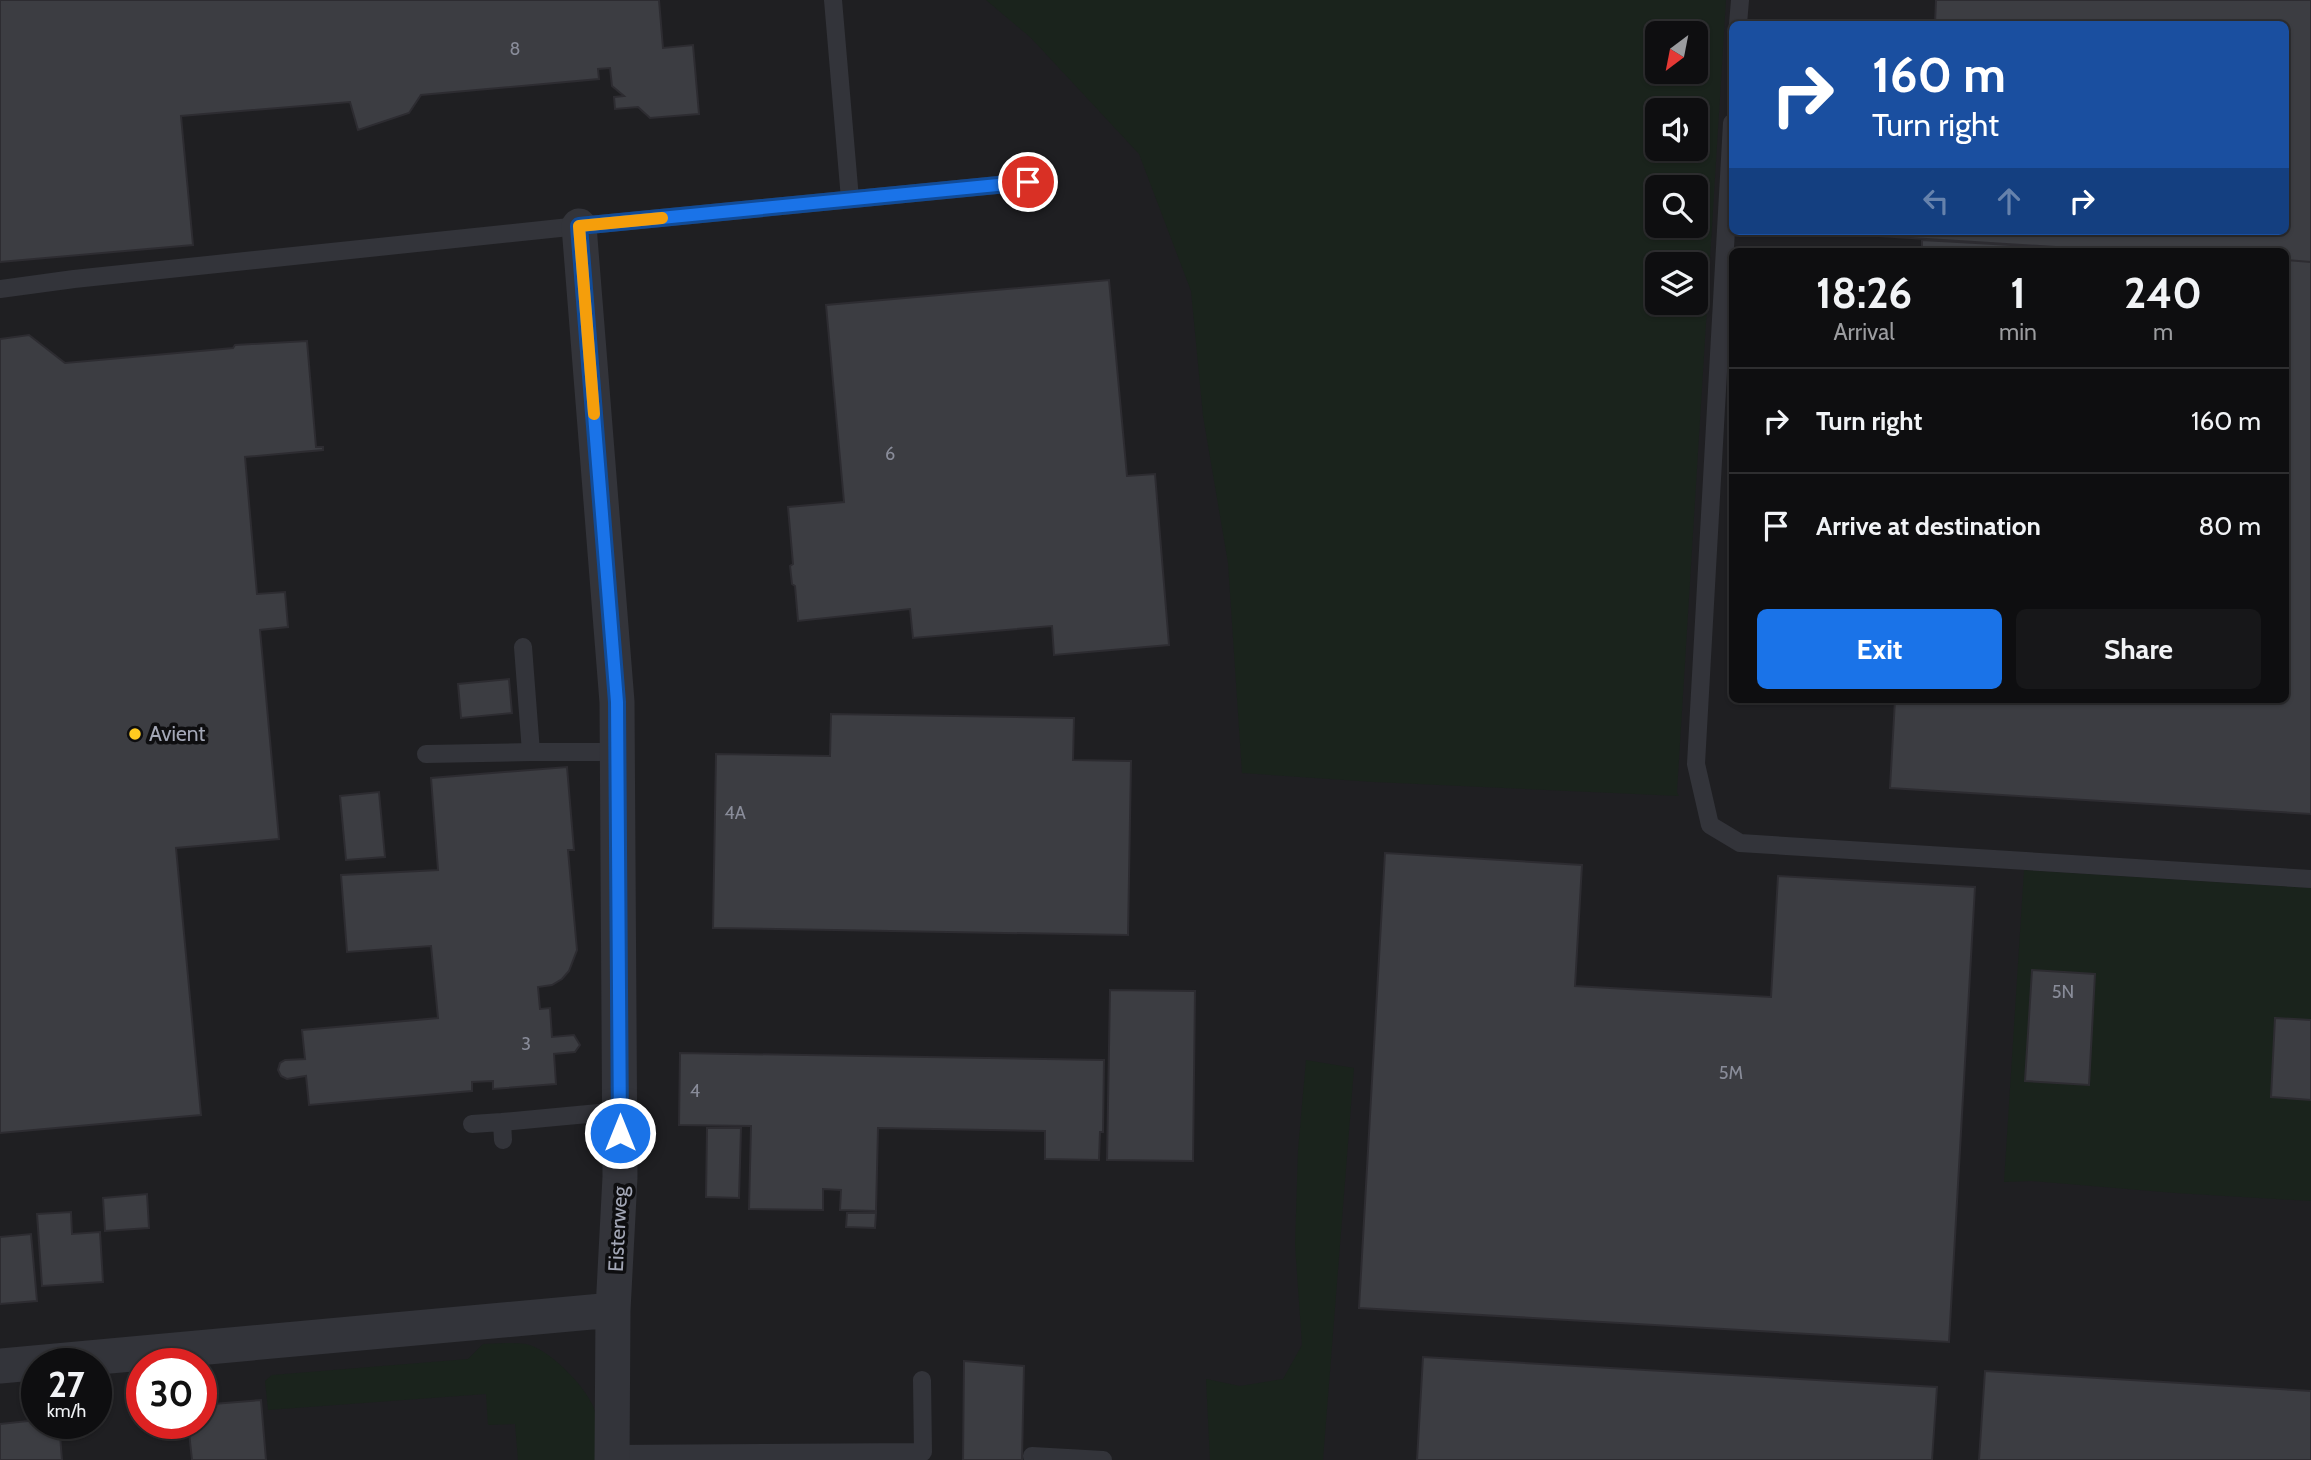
<!DOCTYPE html>
<html lang="en">
<head>
<meta charset="utf-8">
<style>
  :root { --surface:#0e0e10; --page:#171719; --text:#f1f3f6; --muted:#9b9c9f; --line:#2e2e30; --accent:#1a73e8 }
  body { margin:0; font-family:Cabin,sans-serif; background:var(--page); color:var(--text); height:100vh; display:flex; flex-direction:column; font-size:26px; white-space:nowrap }
  * { box-sizing:border-box; margin:0 }
  p { font-size:23px; color:var(--muted) }
  .icon { flex:none; width:38px; height:38px; fill:none; stroke:currentColor; stroke-width:2; stroke-linecap:round; stroke-linejoin:round }
  .map { position:relative; flex:1; overflow:hidden }
  .side { position:absolute; left:1729px; top:248px; width:560px; height:455px; display:flex; flex-direction:column; background:var(--surface); border-radius:10px; box-shadow:0 2px 5px #0004,0 0 0 2px var(--line) }
  .side>* { flex:none }
  .hud { position:absolute; left:1729px; top:21px; width:560px; height:214px; border-radius:10px; box-shadow:0 2px 5px #0004,0 0 0 2px var(--line); background:#1a4fa0; color:#fff; overflow:hidden }
  .needle { width:46px; rotate:212deg }
  .fabs { position:absolute; left:1645px; top:21px; display:grid; gap:14px }
  .fabs a { display:grid; place-items:center; width:63px; height:63px; border-radius:10px; background:var(--surface); box-shadow:0 2px 5px #0004,0 0 0 2px var(--line); font-size:35px }
  .speed { position:absolute; left:21px; top:1348px; display:flex; gap:14px; font-size:35px; font-weight:700; text-align:center }
  .speed>* { display:grid; place-content:center; width:91px; height:91px; border-radius:50%; background:var(--surface); box-shadow:0 2px 5px #0004,0 0 0 2px var(--line); line-height:1 }
  .speed small { font-size:18px; font-weight:400 }
  .speed .limit { border:10px solid #d22; background:#fff; color:#111 }
  .pin { position:absolute; display:grid; place-items:center; width:60px; height:60px; color:#fff; margin:-30px; border:4px solid #fff; border-radius:50%; box-shadow:0 2px 7px #0007 }
  .me { position:absolute; width:77px; margin:-38px; rotate:0deg; stroke-linejoin:round; filter:drop-shadow(0 0 5px #0008) }
  .turn { display:flex; align-items:center; gap:24px; height:147px; padding:0 28px; font-size:32px }
  .turn .icon { width:91px; height:91px; stroke-width:2.5 }
  .turn b { display:block; font-size:49px; line-height:60px }
  .lanes { display:flex; align-items:center; height:66px; padding:0 28px; background:#0003; justify-content:center; gap:35px; direction:ltr }
  .lanes .off { opacity:.35 }
  .eta { display:flex; justify-content:space-evenly; align-items:center; height:119px; text-align:center }
  .eta b { font-size:42px; font-weight:700; line-height:49px }
  .primary-button { display:flex; gap:14px; margin-top:auto; padding:14px 28px }
  .primary-button a { flex:1; height:80px; border-radius:10px; background:var(--accent); color:#fff; font-size:28px; font-weight:700; line-height:80px; text-align:center }
  .primary-button a+a { background:var(--page); color:var(--text) }
  ul { padding:0; list-style:none }
  li { display:flex; align-items:center; gap:21px; height:105px; padding:0 28px; border-top:2px solid var(--line) }
  li div { flex:1 }
  li b { display:block; font-size:26px }
  li em { font-style:normal }
  .map>svg:first-child { display:block }
</style>
</head>
<body>
<div class="map">
<svg width="2311" height="1460" viewBox="0 0 2311 1460">
  <rect width="100%" height="100%" fill="#131315"/>
  <path fill="#1f1f22" fill-rule="evenodd" d="M0,0H2311V1460H0ZM1732,24H2286V231H1732ZM1657,33H1696V72H1657ZM1657,110H1696V149H1657ZM1657,187H1696V226H1657ZM1732,252H2286V700H1732ZM1657,264H1696V303H1657ZM37,1363H96V1423H37ZM142,1363H201V1423H142Z"/>
  <path fill="#1a231c" fill-rule="evenodd" d="M986,0H1726L1677,792L1679,796L1374,782L1242,773L1228,563L1203,416L1191,291L1139,154L1031,38ZM1657,33H1696V72H1657ZM1657,110H1696V149H1657ZM1657,187H1696V226H1657ZM1657,264H1696V303H1657Z
    M2024,870L2311,888V1201L2175,1193L2032,1181L2004,1182Z
    M1306,1060L1354,1068L1323,1460H1210L1206,1379L1240,1386L1283,1379L1302,1345L1295,1245L1298,1150Z
    M505,1343C512,1343 520,1343 526,1344C549,1349 584,1385 593,1406C600,1423 599,1442 600,1460H518L515,1424L488,1425L486,1394L268,1410L265,1381L272,1375L468,1359L483,1344Z"/>
  <path fill="#3c3d42" stroke="#2d2c31" stroke-width="2" d="M0,0H659L663,48L693,45L699,114L650,118L638,107L615,109L614,97L624,96L612,86L610,68L598,69L599,79L421,95L409,113L358,130L350,102L181,116L193,245L0,262Z
    M1936,0H2311V262L2286,260V252H2134L1799,231H2286V24H1935Z
    M1922,240L2134,252H1922Z
    M2286,260L2311,262V814L1890,788L1895,700H2286Z
    M1109,280L1127,476L1155,474L1169,645L1054,655L1052,626L913,638L910,609L798,621L795,586L792,584L790,566L793,564L788,507L844,502L826,305Z
    M29,335L65,363L233,348L235,345L307,341L316,447H323V450L245,457L257,594L285,592L288,627L260,630L279,839L176,848L201,1115L0,1133V339Z
    M509,679L512,713L461,718L458,684Z
    M831,714L1074,718L1073,760L1131,761L1128,935L713,928L716,754L830,756Z
    M567,767L574,850H568L577,950L569,971L562,979L552,985L538,987L540,1009L550,1008L552,1037L574,1035L580,1045L575,1052L554,1054L556,1084L493,1089V1081L472,1082V1091L309,1105L306,1076L287,1079L281,1076L278,1070L280,1063L285,1060L305,1059L302,1030L438,1018L431,946L347,952L341,875L438,870L431,778Z
    M379,792L385,857L346,860L340,796Z
    M1385,853L1582,865L1575,986L1771,997L1778,876L1975,887L1949,1342L1359,1308Z
    M2032,970L2095,974L2089,1085L2025,1081Z
    M1110,990L1195,991L1193,1161L1107,1160Z
    M2275,1018L2311,1020V1100L2271,1097Z
    M680,1053L1104,1060L1103,1132H1100L1099,1160L1045,1159V1131L878,1128L876,1211L840,1210L841,1190L823,1189V1210L749,1209L751,1126L679,1125Z
    M707,1128H741L739,1198L706,1197Z
    M147,1194L149,1228L105,1231L103,1198Z
    M71,1212L72,1234L100,1232L103,1282L42,1286L37,1214Z
    M847,1213H876L875,1228L846,1227Z
    M31,1234L37,1301L0,1304V1237Z
    M1423,1357L1937,1387L1932,1460H1417Z
    M964,1361L1024,1366L1022,1460H963Z
    M1985,1371L2311,1391V1460H1979Z
    M261,1400L266,1460H192L188,1423H201V1405Z
    M37,1420V1423H59L62,1460H0V1424Z"/>
  <g fill="none" stroke-linecap="round" stroke-linejoin="round">
    <path stroke="#33343a" stroke-width="18" d="M833,0L850,199
      M1738,24L1740,0
      M1732,123L1696,764L1710,825L1740,843L2311,879
      M0,289L74,279L579,226L1028,182
      M523,647L531,752H617
      M426,754L531,752
      M472,1124L502,1122
      M503,1140L502,1122L620,1111
      M612,1454L923,1452L922,1380
      M1032,1456L1103,1460"/>
    <path stroke="#33343a" stroke-width="35" d="M579,226L617,702L620,1177L613,1310L612,1460
      M0,1366L613,1310"/>
  </g>
  <g fill="none" stroke-linecap="round" stroke-linejoin="round">
    <defs>
      <path id="route" d="M620,1133L617,702L579,226L1028,182"/>
    </defs>
    <use href="#route" stroke="#114b97" stroke-width="18"/>
    <use href="#route" stroke="#1a73e8" stroke-width="12"/>
    <path stroke="#f59e0b" stroke-width="12" d="M594,414L579,226L662,218"/>
  </g>
  <circle fill="#ffcb20" stroke="#0e0e10" stroke-width="2.5" cx="135" cy="734" r="7"/>
  <g text-anchor="middle" stroke-width="7" stroke-linejoin="round" paint-order="stroke">
    <g font-size="18" fill="#898c99">
      <text x="515" y="55">8</text>
      <text x="890" y="460">6</text>
      <text x="735" y="819">4A</text>
      <text x="2063" y="998">5N</text>
      <text x="526" y="1050">3</text>
      <text x="1731" y="1079">5M</text>
      <text x="695" y="1097">4</text>
    </g>
    <g font-size="21" fill="#a3a7b6" stroke="#0e0e10" text-anchor="start">
      <text x="149" y="741">Avient</text>
    </g>
    <g font-size="21" fill="#a3a7b6" stroke="#0e0e10">
      <text transform="translate(618 1229) rotate(-87)" y="7">Eisterweg</text>
    </g>
  </g>
</svg>
<div class="fabs">
<a><svg class="needle" viewBox="-14 -14 28 28"><path d="M0-13l5 13h-10z" fill="#e53935"/><path d="M0 13l5-13h-10z" fill="#9b9c9f"/></svg></a>
<a><svg class="icon" aria-label="sound" viewBox="0 0 24 24"><path d="M4 9h4l5-4v14l-5-4H4zM17 9q2 3 0 6"/></svg></a>
<a><svg class="icon" aria-label="search" viewBox="0 0 24 24"><circle cx="10" cy="10" r="6"/><path d="M15 15l6 6"/></svg></a>
<a><svg class="icon" aria-label="layers" viewBox="0 0 24 24"><path d="M12 4l9 5-9 5-9-5zM3 14l9 5 9-5"/></svg></a>
</div>
<div class="speed"><div>27<small>km/h</small></div><div class="limit">30</div></div>
<div class="pin" style="left:1028px;top:182px;background:#d93025"><svg class="icon" aria-label="arrive" viewBox="0 0 24 24"><path d="M6 21V4h12l-3 4 3 4H6"/></svg></div>
<svg class="me" style="left:620px;top:1133px" viewBox="-20 -20 40 40"><circle r="17" fill="#1a73e8" stroke="#fff" stroke-width="3"/><path d="M0-11L8 9 0 5-8 9z" fill="#fff"/></svg>
<div class="hud">
<div class="turn"><svg class="icon" aria-label="right" viewBox="0 0 24 24"><path d="M7 20v-9h11M14 6l5 5-5 5"/></svg><div><b>160 m</b>Turn right</div></div>
<div class="lanes"><svg class="icon off" aria-label="left" viewBox="0 0 24 24"><path d="M17 20v-9H6M10 6l-5 5 5 5"/></svg><svg class="icon off" aria-label="ahead" viewBox="0 0 24 24"><path d="M12 20V5M6 11l6-6 6 6"/></svg><svg class="icon" aria-label="right" viewBox="0 0 24 24"><path d="M7 20v-9h11M14 6l5 5-5 5"/></svg></div>
</div>
<section class="side">
<div class="eta">
<div><b>18:26</b><p>Arrival</p></div>
<div><b>1</b><p>min</p></div>
<div><b>240</b><p>m</p></div>
</div>
<ul>
<li><svg class="icon" aria-label="right" viewBox="0 0 24 24"><path d="M7 20v-9h11M14 6l5 5-5 5"/></svg><div><b>Turn right</b></div><em>160 m</em></li>
<li><svg class="icon" aria-label="arrive" viewBox="0 0 24 24"><path d="M6 21V4h12l-3 4 3 4H6"/></svg><div><b>Arrive at destination</b></div><em>80 m</em></li>
</ul>
<div class="primary-button"><a>Exit</a><a>Share</a></div>
</section>
</div>
</body>
</html>
